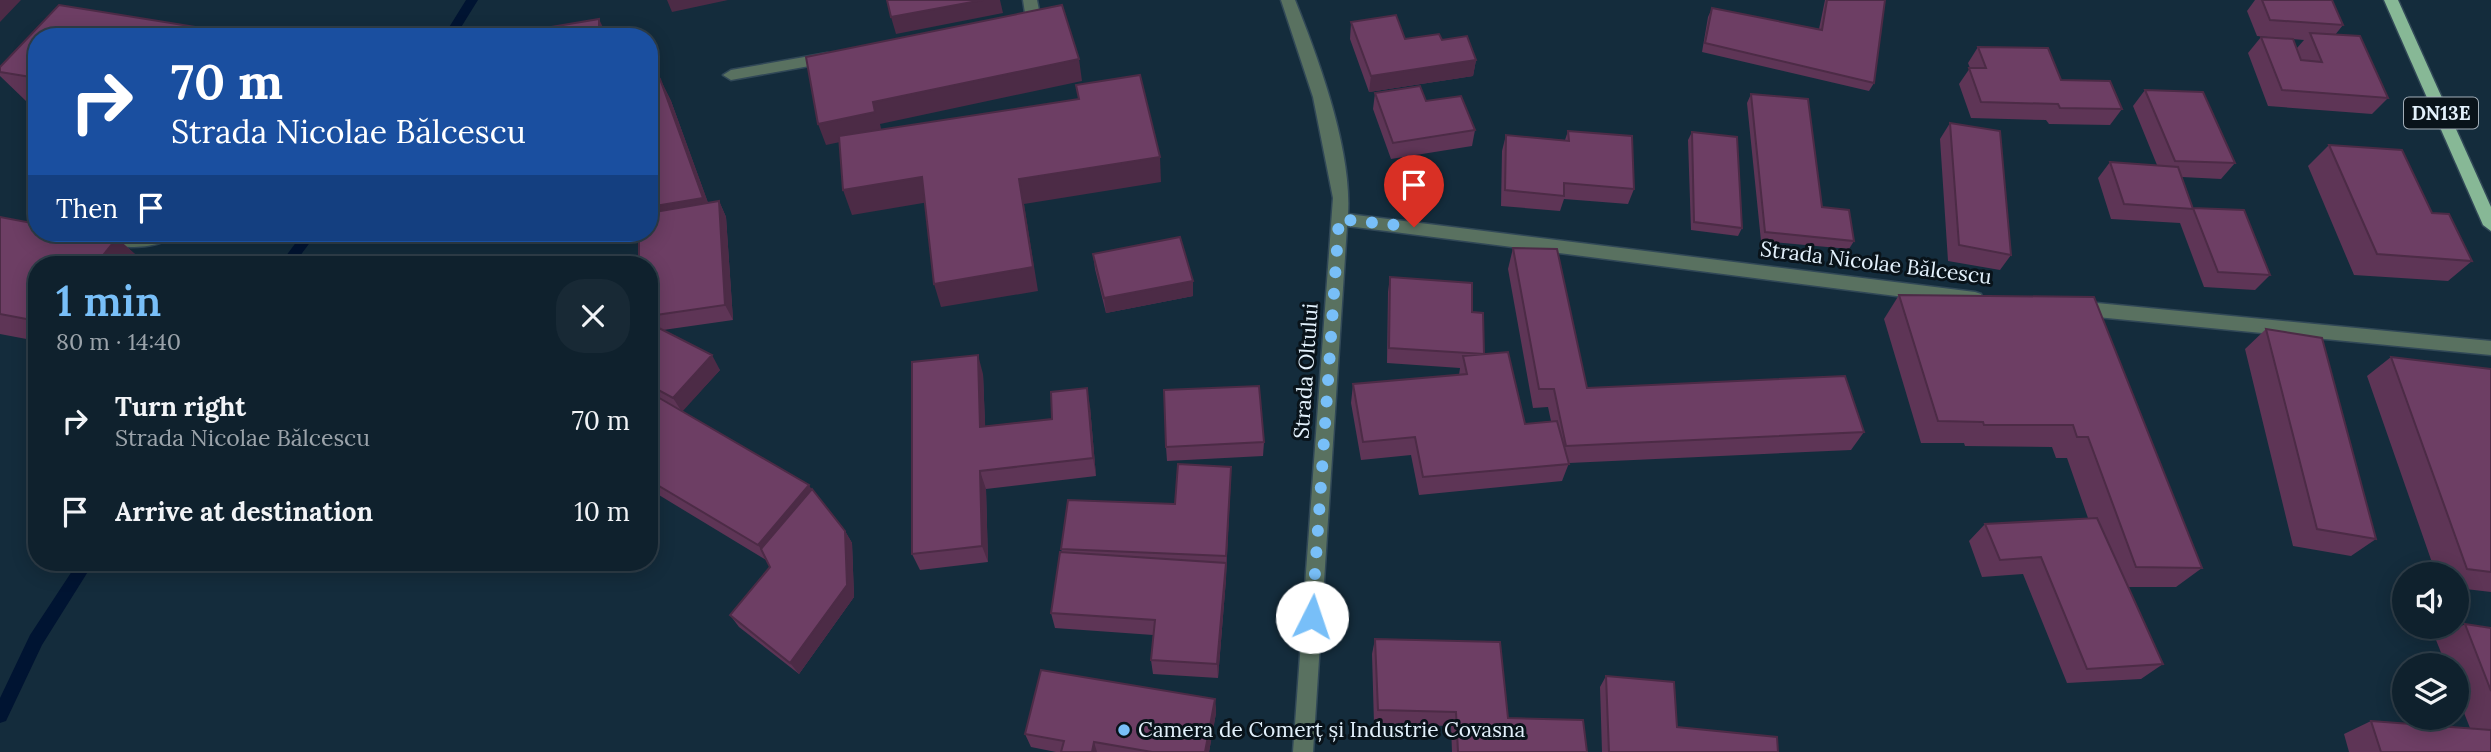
<!DOCTYPE html>
<html lang="en">
<head>
<meta charset="utf-8">
<style>
  :root { --surface:#0f212d; --page:#182935; --text:#f1f3f6; --muted:#9ba3aa; --line:#2f3e49; --accent:#78bff8 }
  body { margin:0; font-family:Lora,serif; background:var(--page); color:var(--text); height:100vh; display:flex; flex-direction:column; font-size:26px; white-space:nowrap }
  * { box-sizing:border-box; margin:0 }
  p { font-size:23px; color:var(--muted) }
  .icon { flex:none; width:38px; height:38px; fill:none; stroke:currentColor; stroke-width:2; stroke-linecap:round; stroke-linejoin:round }
  .map { position:relative; flex:1; overflow:hidden }
  .side { position:absolute; left:28px; top:256px; width:630px; height:315px; display:flex; flex-direction:column; background:var(--surface); border-radius:28px; box-shadow:0 4px 18px #0003,0 0 0 2px var(--line) }
  .side>* { flex:none }
  .top-card { position:absolute; left:28px; top:28px; width:630px; height:214px; border-radius:28px; box-shadow:0 4px 18px #0003,0 0 0 2px var(--line); background:#1a4fa0; color:#fff; overflow:hidden }
  .controls { position:absolute; left:2392px; top:562px; display:grid; gap:14px }
  .controls a { display:grid; place-items:center; width:77px; height:77px; border-radius:50%; background:var(--surface); box-shadow:0 4px 18px #0003,0 0 0 2px var(--line); font-size:35px }
  .pin { position:absolute; display:grid; place-items:center; width:60px; height:60px; color:#fff; margin:-72px -30px; border-radius:50% 50% 50% 0; rotate:-45deg; box-shadow:0 0 7px #0007 }
  .pin .icon { rotate:45deg }
  .me { position:absolute; width:77px; margin:-38px; rotate:4deg; stroke-linejoin:round; filter:drop-shadow(0 0 5px #0008) }
  .turn { display:flex; align-items:center; gap:24px; height:147px; padding:0 28px; font-size:32px }
  .turn .icon { width:91px; height:91px; stroke-width:2.5 }
  .turn b { display:block; font-size:49px; line-height:60px }
  .then { display:flex; align-items:center; height:66px; padding:0 28px; background:#0003; gap:14px; font-size:26px }
  .round { display:grid; place-items:center; flex:none; width:74px; height:74px; border-radius:28px; background:var(--page) }
  .summary { display:flex; align-items:center; justify-content:space-between; height:119px; padding:0 28px }
  h1 { font-size:42px; font-weight:600; line-height:52px; color:var(--accent) }
  ul { padding:0; list-style:none }
  li { display:flex; align-items:center; gap:21px; height:91px; padding:0 28px }
  li div { flex:1 }
  li b { display:block; font-size:26px }
  li em { font-style:normal }
  .map>svg:first-child { display:block }
</style>
</head>
<body>
<div class="map">
<svg width="2491" height="752" viewBox="0 0 2491 752">
  <rect width="100%" height="100%" fill="#142c3c"/>
  <g fill="none" stroke-linecap="round" stroke-linejoin="round">
    <path fill="#001432" fill-rule="evenodd" d="M466,0H478L455,37H443Z
      M303,233H317L294,264H280Z
      M78,562H94L42,645L6,721L0,723V698L30,635Z"/>
    <defs>
      <path id="service" d="M1023,0H1037L1040,15L1022,27H1012L1010,23L1025,13Z
        M827,53L832,54L834,58L832,62L731,80L723,75L731,70Z
        M80,233H175C163,254 90,249 80,233Z"/>
      <path id="minor" d="M1281,0H1295C1319,60 1352,150 1348,214L1975,292L1981,294L1983,299L1981,304L1975,306L1347,226L1313,752H1293L1333,198L1313,97Z
        M2076,301L2491,341V355L2076,315L2070,313L2068,308L2070,303Z"/>
      <path id="primary" d="M2384,0H2398L2491,207V231L2483,225Z"/>
    </defs>
    <use href="#service" stroke="#314857" stroke-width="3"/>
    <use href="#minor" stroke="#314857" stroke-width="3"/>
    <use href="#primary" stroke="#314857" stroke-width="3"/>
    <use href="#service" fill="#597160" fill-rule="evenodd"/>
    <use href="#minor" fill="#597160" fill-rule="evenodd"/>
    <use href="#primary" fill="#87b896" fill-rule="evenodd"/>
  </g>
  <path fill="#5e3556" d="M1825,0H1885L1874,83L1869,91L1702,52L1708,17L1712,8L1819,29Z
    M2255,0H2332L2343,25L2335,35L2388,98L2372,114L2268,106L2248,53L2261,37L2297,48L2304,40L2257,36L2247,11Z
    M1351,22L1405,39L1442,40L1476,60L1473,76L1369,92L1350,39Z
    M37,37V102L26,101L0,76V67Z
    M1978,47L2061,80L2122,109L2110,125L2049,124L2046,120L1971,118L1959,84L1970,68L1968,63Z
    M660,79L671,101L708,203L719,201L726,217L733,320L663,330L720,370L682,411L812,489L845,531L852,543L854,597L799,674L739,627L730,615L770,567L766,560L649,489V264Z
    M2145,90L2235,163L2221,179L2182,177L2193,208L2270,275L2255,290L2204,287L2180,223L2111,219L2098,178L2110,162L2157,165L2133,106Z
    M1375,93L1426,101L1475,130L1472,146L1391,159L1373,109Z
    M1751,94L1822,207L1854,241L1849,249L1761,241L1747,103Z
    M1950,123L2011,255L2000,270L1948,261L1940,139Z
    M1568,131L1634,189L1628,204L1564,199L1560,211L1501,206L1502,151L1506,135L1565,140Z
    M1692,132L1742,228L1738,236L1691,230L1688,140Z
    M2329,145L2432,213L2472,261L2448,281L2354,275L2308,166Z
    M0,217L117,238L146,264H37V341L0,334Z
    M1513,248L1587,388L1864,432L1851,450L1569,463L1562,481L1419,495L1411,455L1361,460L1351,403L1353,384L1459,375L1460,368L1387,363L1388,292L1390,277L1472,312L1484,354L1525,424L1551,421L1548,407L1533,408L1508,269Z
    M1093,254L1193,281V296L1106,313L1095,269Z
    M1899,295L2094,297L2202,568L2176,587H2128L2163,664L2141,679L2067,683L2023,574L1982,577L1969,541L1985,524L2088,518L2067,458H2056L2052,447L1965,446L1964,443H1921L1884,319Z
    M2266,329L2376,539L2351,556L2293,546L2245,349Z
    M2391,357L2491,369V592L2457,588V574H2436L2367,376Z
    M983,374L985,426L1052,419L1090,407L1096,476L986,489L988,562L920,570L912,554Z
    M1264,442L1263,456L1167,461L1166,447Z
    M1231,467L1226,579L1218,678L1153,674L1151,660L1153,635L1055,628L1051,613L1062,552L1061,549L1175,504Z
    M2465,624L2491,628V752H2349L2344,734L2371,721L2470,728L2457,695V665H2446L2436,640Z
    M1375,639L1508,718L1587,752H1452L1451,726L1374,724L1372,654Z
    M1606,676L1677,727L1778,752H1602L1600,687Z
    M1215,699L1216,713L1209,752H1056L1031,747L1025,734Z"/>
  <path fill="#4c2b46" d="M0,0H21L0,22Z
    M667,0H728L672,12Z
    M983,0H1000L1003,13L896,34L891,17Z
    M599,19L607,36V37H599Z
    M1079,59L1082,81L880,124L882,133L826,145L818,124L873,102Z
    M1476,60L1473,76L1369,92L1371,76Z
    M660,79L671,101L714,219L649,230V207Z
    M1160,157L1161,182L1024,204L1038,291L941,307L934,284L1019,179Z
    M922,177L929,202L852,215L843,190Z
    M719,201L726,217L733,320L725,305Z
    M117,238L146,264H96Z
    M1193,281V296L1106,313L1104,298Z
    M712,355L720,370L682,412L673,398Z
    M978,355L983,374L986,445L980,427Z
    M1087,388L1090,407L1096,476L1093,458Z
    M1231,467V480L1226,568V556Z
    M980,471L986,489L988,562L982,546Z
    M809,485L819,502L769,561L758,545Z
    M845,531L852,543L854,597L799,674L790,663Z
    M1226,563V579L1218,678L1217,664Z
    M1215,699L1216,713L1209,752H1205Z
    M1094,742L1097,752H1092Z"/>
  <path fill="#6d3e64" stroke="#4c2b46" stroke-width="2" d="M887,0H983L891,17Z
    M1827,0H1885L1874,83L1705,43L1712,8L1822,30Z
    M2262,0H2332L2343,25L2270,20Z
    M59,5L257,37H37V78L0,72V67Z
    M1062,5L1079,59L873,102L875,112L818,124L806,57Z
    M1396,15L1405,39L1439,34L1442,40L1467,36L1476,60L1371,76L1351,22Z
    M599,19V37H504V35Z
    M2310,33L2360,36L2388,98L2282,90L2261,37L2293,39L2301,60L2322,62Z
    M1978,47L2048,48L2061,80L2110,81L2122,109L2060,108L2058,104L1981,102L1969,68H1986Z
    M1140,75L1160,157L1019,179L1033,267L934,284L922,177L843,190L839,136L1079,99L1076,85Z
    M660,79L703,198L649,207V83Z
    M1420,86L1426,101L1461,96L1475,130L1393,143L1375,93Z
    M2145,90L2203,92L2235,163L2175,161Z
    M1751,94L1808,99L1822,207L1849,210L1854,241L1765,232Z
    M1950,123L2000,131L2011,255L1959,245Z
    M1568,131L1632,136L1634,189L1564,183V196L1505,190L1506,135L1569,141Z
    M1692,132L1737,137L1742,228L1694,222Z
    M2329,145L2402,150L2432,213L2449,214L2472,261L2377,254Z
    M2110,162L2178,167L2193,209L2124,204Z
    M719,201L725,305L649,316V264H639V233H649V213Z
    M2193,208L2244,210L2270,275L2218,272Z
    M0,217L37,224V233H87L117,238L96,264H37V321L0,314Z
    M1180,237L1193,281L1104,298L1093,254Z
    M1513,248L1557,249L1587,388L1845,376L1864,432L1566,446L1554,389H1539Z
    M1390,277L1472,283V312L1483,313L1484,354L1389,348Z
    M1899,295L2094,297L2202,568L2136,567L2088,437H2077L2073,425H1984L1983,422L1938,421Z
    M649,323L712,355L673,398L649,385Z
    M2266,329L2322,338L2376,539L2317,529Z
    M1508,352L1525,424L1557,421L1569,464L1423,477L1415,437L1363,442L1353,384L1467,374L1463,356Z
    M978,355L980,427L1052,419L1051,392L1087,388L1093,458L980,471L982,546L912,554V362Z
    M2391,357L2491,369V572L2467,569Z
    M1259,386L1264,442L1166,447L1164,390Z
    M649,392L809,485L758,545L649,480Z
    M1178,464L1231,467L1226,556L1061,549L1068,500L1175,504Z
    M812,489L845,531L847,585L790,663L730,615L770,567L761,549Z
    M2097,518L2163,664L2087,669L2041,557L2000,560L1985,524Z
    M1060,552L1226,563L1217,664L1151,660L1155,620L1051,613Z
    M2465,624L2491,628V691Z
    M1375,639L1500,642L1508,718L1583,720L1587,752H1458L1456,712L1378,710Z
    M1041,670L1215,699L1205,752H1152L1094,742L1092,752H1061L1064,741L1025,734Z
    M1606,676L1674,682L1677,727L1777,737L1778,752H1609Z
    M2371,721L2491,730V752H2381Z"/>
  <g fill="none" stroke-linecap="round" stroke-linejoin="round">
    <path stroke="#78bff8" stroke-width="12" stroke-dasharray="0 21.6" d="M1312,617L1339,219L1414,227"/>
  </g>
  <circle fill="#78bff8" stroke="#09131a" stroke-width="2.5" cx="1124" cy="730" r="7"/>
  <g text-anchor="middle" stroke-width="6" stroke-linejoin="round" paint-order="stroke">
    <rect fill="#09131a" stroke="#a2aeb8" stroke-width="2" x="2404" y="97.5" width="74" height="31" rx="5"/>
    <g font-size="19" font-weight="bold" fill="#e3f1fc">
      <text x="2441" y="120">DN13E</text>
    </g>
    <g font-size="21" fill="#e3f1fc" stroke="#09131a">
      <text transform="translate(1876 263) rotate(7)" y="7">Strada Nicolae Bălcescu</text>
      <text transform="translate(1306 371) rotate(-86)" y="7">Strada Oltului</text>
    </g>
    <g font-size="21" fill="#e3f1fc" stroke="#09131a" text-anchor="start">
      <text x="1138" y="737">Camera de Comerț și Industrie Covasna</text>
    </g>
  </g>
</svg>
<div class="controls">
<a><svg class="icon" aria-label="sound" viewBox="0 0 24 24"><path d="M4 9h4l5-4v14l-5-4H4zM17 9q2 3 0 6"/></svg></a>
<a><svg class="icon" aria-label="layers" viewBox="0 0 24 24"><path d="M12 4l9 5-9 5-9-5zM3 14l9 5 9-5"/></svg></a>
</div>
<div class="pin" style="left:1414px;top:227px;background:#d93025"><svg class="icon" aria-label="arrive" viewBox="0 0 24 24"><path d="M6 21V4h12l-3 4 3 4H6"/></svg></div>
<svg class="me" style="left:1312px;top:617px" viewBox="-20 -20 40 40"><circle r="19" fill="#fff"/><path d="M0-13L10 11 0 6-10 11z" fill="#78bff8"/></svg>
<div class="top-card">
<div class="turn"><svg class="icon" aria-label="right" viewBox="0 0 24 24"><path d="M7 20v-9h11M14 6l5 5-5 5"/></svg><div><b>70 m</b>Strada Nicolae Bălcescu</div></div>
<div class="then">Then<svg class="icon" aria-label="arrive" viewBox="0 0 24 24"><path d="M6 21V4h12l-3 4 3 4H6"/></svg></div>
</div>
<section class="side">
<div class="summary"><div><h1>1 min</h1><p>80 m · 14:40</p></div><a class="round"><svg class="icon" aria-label="close" viewBox="0 0 24 24"><path d="M6 6l12 12M18 6L6 18"/></svg></a></div>
<ul>
<li><svg class="icon" aria-label="right" viewBox="0 0 24 24"><path d="M7 20v-9h11M14 6l5 5-5 5"/></svg><div><b>Turn right</b><p>Strada Nicolae Bălcescu</p></div><em>70 m</em></li>
<li><svg class="icon" aria-label="arrive" viewBox="0 0 24 24"><path d="M6 21V4h12l-3 4 3 4H6"/></svg><div><b>Arrive at destination</b></div><em>10 m</em></li>
</ul>
</section>
</div>
</body>
</html>
